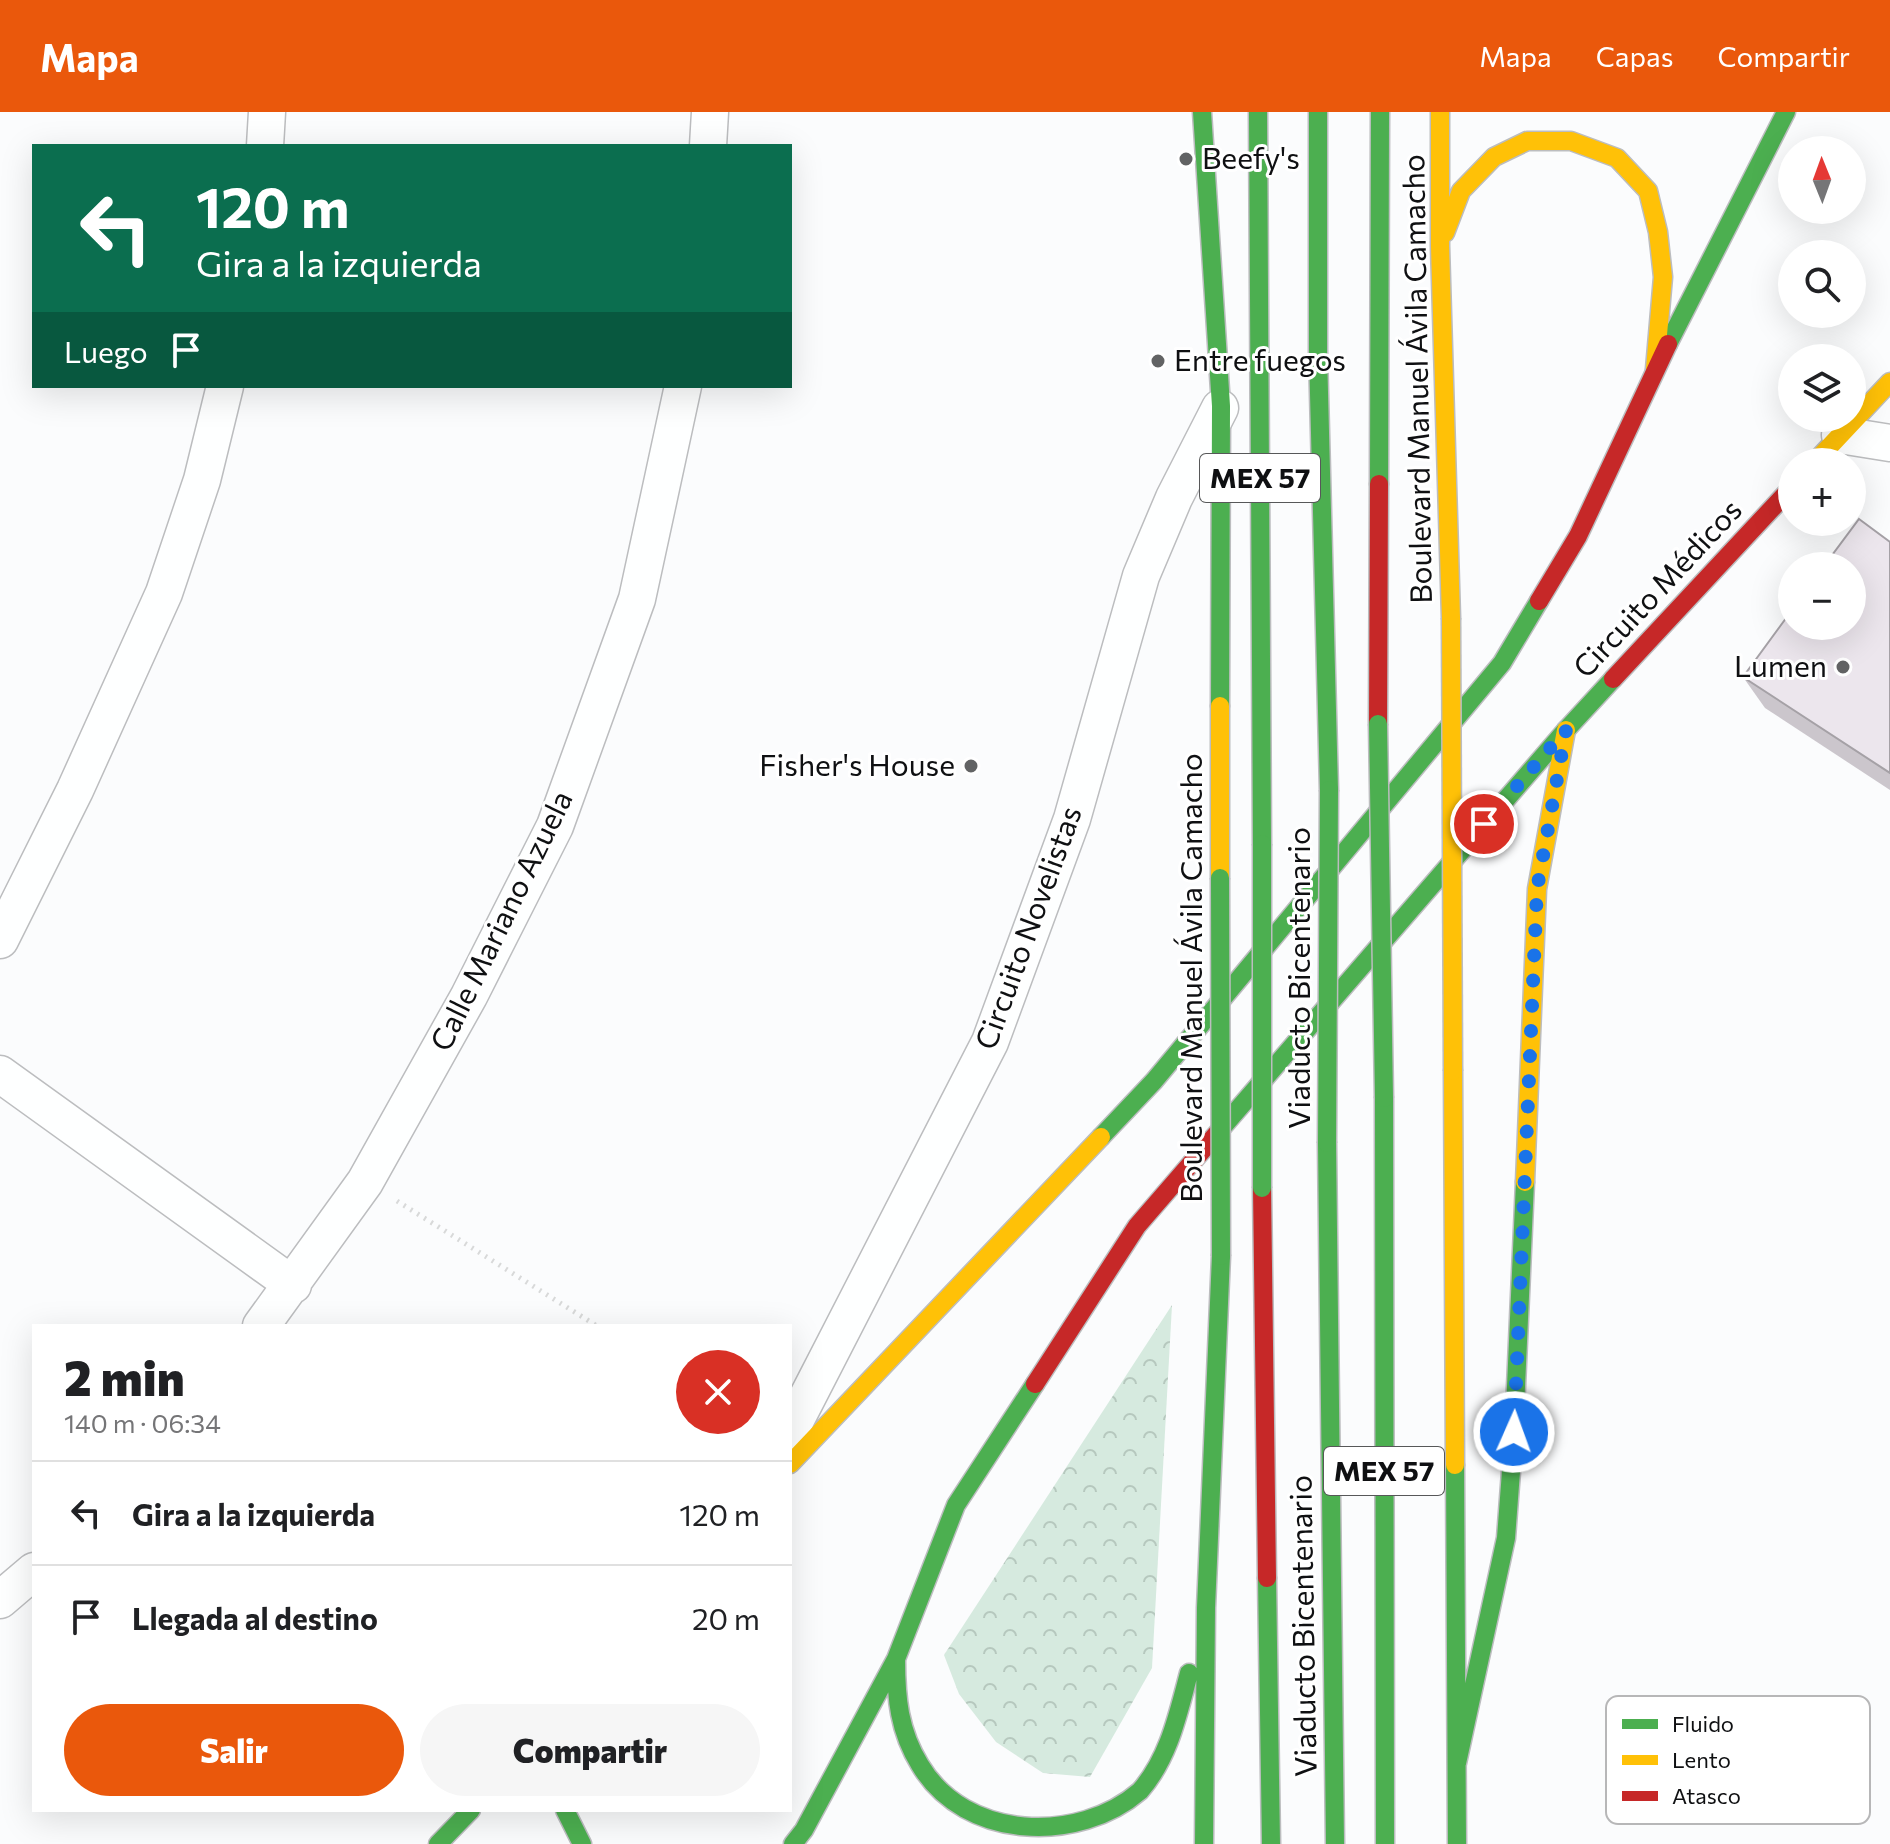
<!DOCTYPE html>
<html lang="es">
<head>
<meta charset="utf-8">
<style>
  :root { --surface:#fff; --page:#f6f6f6; --text:#202124; --muted:#757577; --line:#e0e0e0; --accent:#ea580c }
  body { margin:0; font-family:Commissioner,sans-serif; background:var(--page); color:var(--text); height:100vh; display:flex; flex-direction:column; font-size:30px; white-space:nowrap }
  * { box-sizing:border-box; margin:0 }
  p { font-size:26px; color:var(--muted) }
  .icon { flex:none; width:44px; height:44px; fill:none; stroke:currentColor; stroke-width:2; stroke-linecap:round; stroke-linejoin:round }
  .map { position:relative; flex:1; overflow:hidden }
  .side { position:absolute; left:32px; top:1212px; width:760px; height:488px; display:flex; flex-direction:column; background:var(--surface); border-radius:0px; box-shadow:0 8px 32px #0002 }
  .side>* { flex:none }
  .top-card { position:absolute; left:32px; top:32px; width:760px; height:244px; border-radius:0px; box-shadow:0 8px 32px #0002; background:#0b6e4f; color:#fff; overflow:hidden }
  .needle { width:52px; rotate:359deg }
  .buttons { position:absolute; left:1778px; top:24px; display:grid; gap:16px }
  .buttons a { display:grid; place-items:center; width:88px; height:88px; border-radius:50%; background:var(--surface); box-shadow:0 8px 32px #0002; font-size:40px }
  .pin { position:absolute; display:grid; place-items:center; width:68px; height:68px; color:#fff; margin:-34px; border:4px solid #fff; border-radius:50%; box-shadow:0 2px 8px #0007 }
  .me { position:absolute; width:88px; margin:-44px; rotate:2deg; stroke-linejoin:round; filter:drop-shadow(0 0 6px #0008) }
  .turn { display:flex; align-items:center; gap:28px; height:168px; padding:0 32px; font-size:36px }
  .turn .icon { width:104px; height:104px; stroke-width:2.5 }
  .turn b { display:block; font-size:56px; line-height:68px }
  .then { display:flex; align-items:center; height:76px; padding:0 32px; background:#0003; gap:16px; font-size:30px }
  .round { display:grid; place-items:center; flex:none; width:84px; height:84px; border-radius:42px; background:var(--page) }
  .overview { display:flex; align-items:center; justify-content:space-between; height:136px; padding:0 32px }
  h1 { font-size:48px; font-weight:800; line-height:60px }
  .action { display:flex; gap:16px; margin-top:auto; padding:16px 32px }
  .action a { flex:1; height:92px; border-radius:48px; background:var(--accent); color:#fff; font-size:32px; font-weight:800; line-height:92px; text-align:center }
  .action a+a { background:var(--page); color:var(--text) }
  ul { padding:0; list-style:none }
  li { display:flex; align-items:center; gap:24px; height:104px; padding:0 32px; border-top:2px solid var(--line) }
  li div { flex:1 }
  li b { display:block; font-size:30px }
  li em { font-style:normal }
  header { display:flex; align-items:center; gap:48px; box-sizing:border-box; height:112px; padding:0 40px; background:var(--accent); color:#fff }
  header strong { font-size:38px }
  nav { display:flex; gap:44px; margin-inline-start:auto; font-size:28px }
  .map>svg:first-child { display:block }
</style>
</head>
<body>
<header>
<strong>Mapa</strong>
<nav><a>Mapa</a><a>Capas</a><a>Compartir</a></nav>
</header>
<div class="map">
<svg width="1890" height="1732" viewBox="0 0 1890 1732">
  <defs>
    <pattern id="forest-crowns" width="20" height="18" patternUnits="userSpaceOnUse" patternTransform="scale(2)"><rect width="20" height="18" fill="#d6eadf"/><path d="M2 6a3 3 0 1 1 6 0M12 15a3 3 0 1 1 6 0" fill="none" stroke="#b6c8be"/></pattern>
  </defs>
  <rect width="100%" height="100%" fill="#fbfcfd"/>
  <path fill="url(#forest-crowns)" d="M1172,1193L1152,1556L1090,1665L1043,1661L996,1630L959,1582L944,1543Z"/>
  <g fill="none" stroke-linecap="round" stroke-linejoin="round">
    <defs>
      <path id="street" d="M265,34L267,0
        M708,34L710,0
        M1840,323L1890,331
        M0,828L75,678L164,481L202,368L225,274
        M0,962L293,1173
        M261,1214L365,1070L469,884L555,714L637,487L683,274
        M790,1319L990,930L1072,707L1141,464L1174,386L1220,296
        M0,1488L34,1459"/>
      <path id="fast" d="M1202,0L1221,294L1220,594
        M1258,0L1262,732
        M1318,0V241L1329,678
        M1668,232L1786,0
        M1379,372L1380,0
        M1384,986L1385,1732
        M1220,1018L1566,618L1613,567
        M1101,1025L1154,969L1502,551L1539,489
        M1327,1031L1335,1732
        M1455,1353L1457,1732
        M1267,1466L1271,1732
        M896,1547C896,1586 899,1619 920,1653C965,1729 1079,1732 1140,1679C1169,1646 1178,1602 1189,1561
        M1457,1651L1506,1426L1514,1320L1525,1070
        M565,1698L582,1732
        M438,1732L471,1698
        M793,1732L804,1718L896,1547L956,1393L1035,1272
        M1204,1732L1206,1496L1221,1144"/>
      <path id="slow" d="M1440,0V134L1451,506
        M1445,121L1461,79L1494,45L1527,29H1571L1617,46L1648,79L1658,120L1663,165L1655,257
        M1815,350L1890,270
        M1220,766V594
        M1453,959L1455,1353
        M1525,1070L1537,777L1566,618
        M790,1352L1101,1025"/>
      <path id="jam" d="M1539,489L1578,424L1668,232
        M1613,567L1792,375
        M1378,612L1379,372
        M1262,1076L1267,1466
        M1035,1272L1137,1114L1220,1018"/>
    </defs>
    <use href="#street" stroke="#bcbdbf" stroke-width="39"/>
    <use href="#fast" stroke="#bcbdbf" stroke-width="21"/>
    <use href="#slow" stroke="#bcbdbf" stroke-width="21"/>
    <use href="#jam" stroke="#bcbdbf" stroke-width="21"/>
    <path stroke="#d8d9d9" stroke-width="5" stroke-dasharray="2 6" stroke-linecap="butt" d="M397,1089L597,1214"/>
    <use href="#street" stroke="#feffff" stroke-width="36"/>
    <use href="#fast" stroke="#4caf50" stroke-width="18"/>
    <use href="#slow" stroke="#ffc107" stroke-width="18"/>
    <use href="#jam" stroke="#c62828" stroke-width="18"/>
    <defs>
      <path id="fast-bridge" d="M1378,612L1384,986
        M1262,732V1076
        M1220,766L1221,1144
        M1327,1031L1329,678"/>
      <path id="slow-bridge" d="M1451,506L1453,959"/>
    </defs>
    <use href="#fast-bridge" stroke="#bcbdbf" stroke-width="21" stroke-linecap="butt"/>
    <use href="#slow-bridge" stroke="#bcbdbf" stroke-width="21" stroke-linecap="butt"/>
    <use href="#fast-bridge" stroke="#4caf50" stroke-width="18"/>
    <use href="#slow-bridge" stroke="#ffc107" stroke-width="18"/>
  </g>
  <path fill="#cbc6cc" d="M1890,430V678L1765,596L1743,565Z"/>
  <path fill="#ece6ed" stroke="#a5a1a6" stroke-width="2" d="M1859,407L1890,430V661L1743,565L1792,498V514H1852V454H1824Z"/>
  <g fill="none" stroke-linecap="round" stroke-linejoin="round">
    <path stroke="#1a73e8" stroke-width="14" stroke-dasharray="0 25.2" d="M1484,712L1566,618L1537,777L1514,1320"/>
  </g>
  <g fill="#626364" stroke="#fff" stroke-width="3">
    <circle cx="1186" cy="47" r="8"/>
    <circle cx="1158" cy="249" r="8"/>
    <circle cx="1843" cy="555" r="8"/>
    <circle cx="971" cy="654" r="8"/>
  </g>
  <g text-anchor="middle" stroke-width="6" stroke-linejoin="round" paint-order="stroke">
    <g fill="#fff" stroke="#575859" stroke-width="2">
      <rect x="1200" y="342" width="120" height="48" rx="6"/>
      <rect x="1324" y="1335" width="120" height="48" rx="6"/>
    </g>
    <g font-size="28" font-weight="bold" fill="#0f1012">
      <text x="1260" y="376">MEX 57</text>
      <text x="1384" y="1369">MEX 57</text>
    </g>
    <g font-size="30" fill="#0f1012" stroke="#fff" text-anchor="start">
      <text x="1202" y="57">Beefy's</text>
      <text x="1174" y="259">Entre fuegos</text>
      <text x="1827" y="565" text-anchor="end">Lumen</text>
      <text x="955" y="664" text-anchor="end">Fisher's House</text>
    </g>
    <g font-size="30" fill="#0f1012" stroke="#fff">
      <text transform="translate(1418 267) rotate(-91)" y="10">Boulevard Manuel Ávila Camacho</text>
      <text transform="translate(1658 477) rotate(-47)" y="10">Circuito Médicos</text>
      <text transform="translate(502 809) rotate(-64)" y="10">Calle Mariano Azuela</text>
      <text transform="translate(1029 816) rotate(-70)" y="10">Circuito Novelistas</text>
      <text transform="translate(1192 866) rotate(-90)" y="10">Boulevard Manuel Ávila Camacho</text>
      <text transform="translate(1300 866) rotate(-90)" y="10">Viaducto Bicentenario</text>
      <text transform="translate(1304 1514) rotate(-91)" y="10">Viaducto Bicentenario</text>
    </g>
  </g>
  <rect x="1606" y="1584" width="264" height="128" rx="12" fill="#fff" stroke="#b7b7b8" stroke-width="2"/>
  <rect x="1622" y="1607" width="36" height="10" fill="#4caf50"/>
  <rect x="1622" y="1643" width="36" height="10" fill="#ffc107"/>
  <rect x="1622" y="1679" width="36" height="10" fill="#c62828"/>
  <g font-size="22" fill="#0f1012">
    <text x="1672" y="1620">Fluido</text>
    <text x="1672" y="1656">Lento</text>
    <text x="1672" y="1692">Atasco</text>
  </g>
</svg>
<div class="buttons">
<a><svg class="needle" viewBox="-14 -14 28 28"><path d="M0-13l5 13h-10z" fill="#e53935"/><path d="M0 13l5-13h-10z" fill="#757577"/></svg></a>
<a><svg class="icon" aria-label="search" viewBox="0 0 24 24"><circle cx="10" cy="10" r="6"/><path d="M15 15l6 6"/></svg></a>
<a><svg class="icon" aria-label="layers" viewBox="0 0 24 24"><path d="M12 4l9 5-9 5-9-5zM3 14l9 5 9-5"/></svg></a>
<a>+</a>
<a>−</a>
</div>
<div class="pin" style="left:1484px;top:712px;background:#d93025"><svg class="icon" aria-label="arrive" viewBox="0 0 24 24"><path d="M6 21V4h12l-3 4 3 4H6"/></svg></div>
<svg class="me" style="left:1514px;top:1320px" viewBox="-20 -20 40 40"><circle r="17" fill="#1a73e8" stroke="#fff" stroke-width="3"/><path d="M0-11L8 9 0 5-8 9z" fill="#fff"/></svg>
<div class="top-card">
<div class="turn"><svg class="icon" aria-label="left" viewBox="0 0 24 24"><path d="M17 20v-9H6M10 6l-5 5 5 5"/></svg><div><b>120 m</b>Gira a la izquierda</div></div>
<div class="then">Luego<svg class="icon" aria-label="arrive" viewBox="0 0 24 24"><path d="M6 21V4h12l-3 4 3 4H6"/></svg></div>
</div>
<section class="side">
<div class="overview"><div><h1>2 min</h1><p>140 m · 06:34</p></div><a class="round" style="background:#d93025;color:#fff"><svg class="icon" aria-label="close" viewBox="0 0 24 24"><path d="M6 6l12 12M18 6L6 18"/></svg></a></div>
<ul>
<li><svg class="icon" aria-label="left" viewBox="0 0 24 24"><path d="M17 20v-9H6M10 6l-5 5 5 5"/></svg><div><b>Gira a la izquierda</b></div><em>120 m</em></li>
<li><svg class="icon" aria-label="arrive" viewBox="0 0 24 24"><path d="M6 21V4h12l-3 4 3 4H6"/></svg><div><b>Llegada al destino</b></div><em>20 m</em></li>
</ul>
<div class="action"><a>Salir</a><a>Compartir</a></div>
</section>
</div>
</body>
</html>
